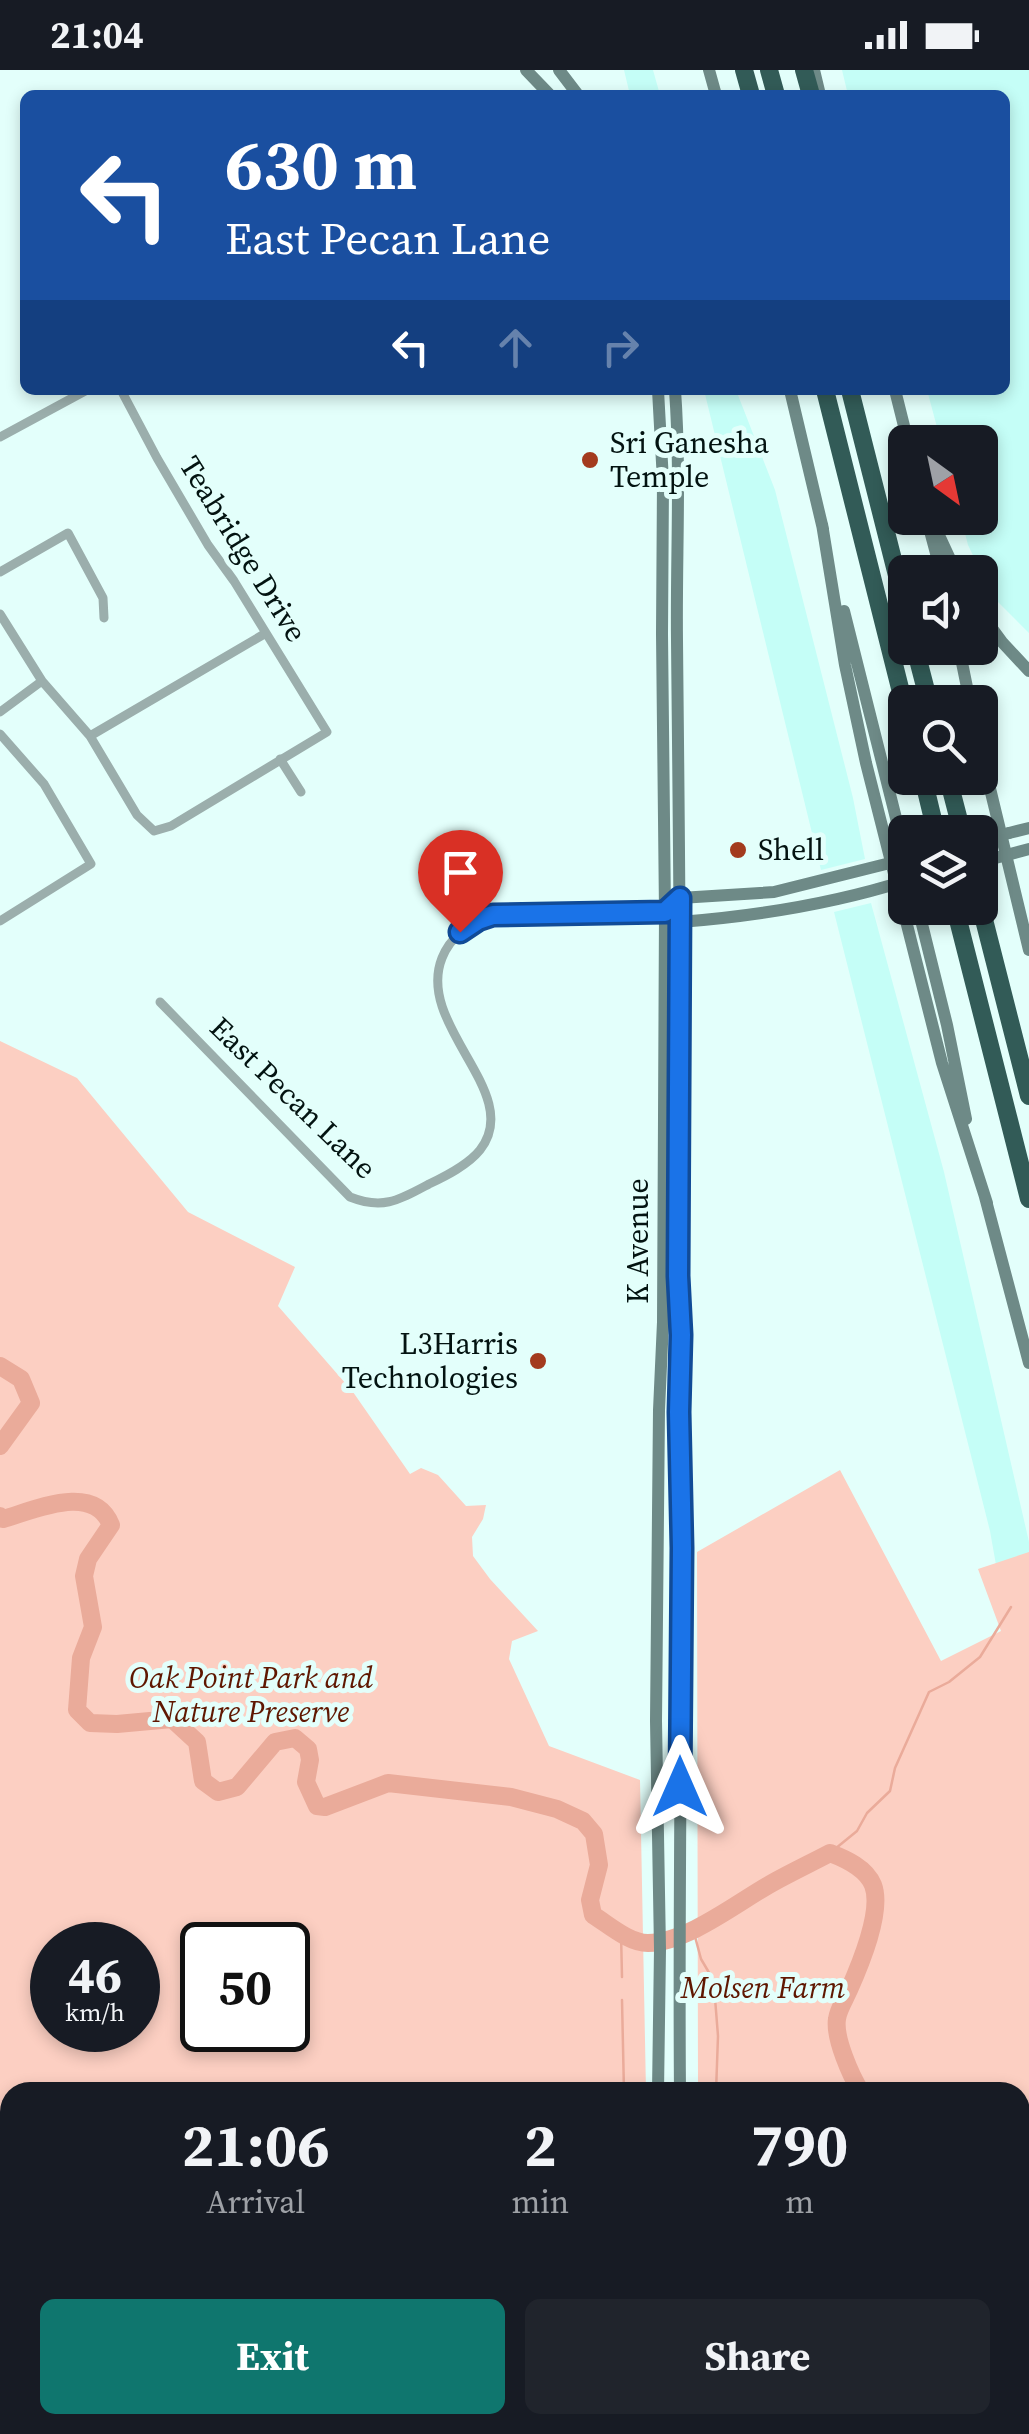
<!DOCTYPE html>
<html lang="en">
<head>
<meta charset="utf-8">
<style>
  :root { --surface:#171b24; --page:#20242c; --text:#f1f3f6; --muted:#9ea1a6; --accent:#0f766e }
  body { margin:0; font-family:"Source Serif 4",serif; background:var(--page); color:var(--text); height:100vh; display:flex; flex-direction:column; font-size:38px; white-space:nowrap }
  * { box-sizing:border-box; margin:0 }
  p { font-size:32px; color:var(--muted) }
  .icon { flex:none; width:55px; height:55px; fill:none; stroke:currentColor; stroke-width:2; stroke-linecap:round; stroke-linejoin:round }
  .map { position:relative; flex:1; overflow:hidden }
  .drawer { position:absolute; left:0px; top:2012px; width:1030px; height:352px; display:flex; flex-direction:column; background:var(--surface); border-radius:30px 30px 0 0; box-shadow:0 5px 15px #0003 }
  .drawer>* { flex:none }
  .hud { position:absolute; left:20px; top:20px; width:990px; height:305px; border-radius:15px; box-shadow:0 5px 15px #0003; background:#1a4fa0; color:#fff; overflow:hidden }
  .needle { width:65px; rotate:147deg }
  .tools { position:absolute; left:888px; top:355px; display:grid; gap:20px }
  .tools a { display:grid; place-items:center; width:110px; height:110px; border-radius:15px; background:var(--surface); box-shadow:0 5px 15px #0003; font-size:50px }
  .speed { position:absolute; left:30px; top:1852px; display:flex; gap:20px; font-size:50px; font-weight:700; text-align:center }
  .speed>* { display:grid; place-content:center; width:130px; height:130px; border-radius:50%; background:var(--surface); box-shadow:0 5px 15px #0003; line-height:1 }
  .speed small { font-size:25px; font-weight:400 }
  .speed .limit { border:5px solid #111; border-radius:15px; background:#fff; color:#111 }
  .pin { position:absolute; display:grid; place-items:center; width:85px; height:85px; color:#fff; margin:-102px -42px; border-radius:50% 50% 50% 0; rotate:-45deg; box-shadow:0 0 10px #0007 }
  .pin .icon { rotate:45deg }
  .me { position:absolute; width:110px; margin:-55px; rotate:0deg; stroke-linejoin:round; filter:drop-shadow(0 0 8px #0008) }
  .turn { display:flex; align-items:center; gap:35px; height:210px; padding:0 40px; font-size:45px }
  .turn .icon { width:130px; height:130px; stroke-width:2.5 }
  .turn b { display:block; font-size:70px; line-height:85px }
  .lanes { display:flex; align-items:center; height:95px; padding:0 40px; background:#0003; justify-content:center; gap:50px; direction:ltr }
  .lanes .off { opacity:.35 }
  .eta { display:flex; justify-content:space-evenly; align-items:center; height:170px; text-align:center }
  .eta b { font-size:60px; font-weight:700; line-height:70px }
  .primary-button { display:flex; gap:20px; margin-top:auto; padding:20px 40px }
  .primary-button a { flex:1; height:115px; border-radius:15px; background:var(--accent); color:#fff; font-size:40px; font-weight:700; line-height:115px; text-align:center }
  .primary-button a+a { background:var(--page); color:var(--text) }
  .status { display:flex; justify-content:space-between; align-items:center; height:70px; padding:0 50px; background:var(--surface); direction:ltr }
  .status svg { height:28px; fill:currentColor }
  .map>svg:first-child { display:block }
</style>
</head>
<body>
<div class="status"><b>21:04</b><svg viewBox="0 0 49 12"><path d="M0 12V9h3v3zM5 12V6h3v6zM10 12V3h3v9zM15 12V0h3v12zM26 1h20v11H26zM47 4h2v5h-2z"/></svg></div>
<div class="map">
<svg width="1029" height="2364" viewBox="0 0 1029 2364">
  <rect width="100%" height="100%" fill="#e3fffb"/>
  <path fill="#c5fef7" d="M624,0H653L660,25H630Z
    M842,0H1029V563L993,527L968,475L961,448H980V372H941L927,320H1005V25H848Z
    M704,320H736L775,420L853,728L865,789L821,800Z
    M871,833L944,1102L1029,1472V1707L1022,1641L990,1461L834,842Z
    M316,2355H509L493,2364H300Z"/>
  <path fill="#fccfc2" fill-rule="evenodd" d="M0,971L77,1008L188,1142L295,1197L278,1236L353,1322L410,1404L421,1398L438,1405L466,1436L486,1435L483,1449L472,1467L473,1486L490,1509L538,1561L512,1571L509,1589L549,1676L640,1710L646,2022H10V2355H316L300,2364H0ZM52,1875H138V1960H52ZM202,1875H288V1960H202Z
    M840,1400L941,1591L1001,1561L978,1499L1029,1482V2364H701V2355H1020V2022H698L697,1482Z
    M599,2355H647V2364H584Z"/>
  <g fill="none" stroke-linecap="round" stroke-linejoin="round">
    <path stroke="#eaab9a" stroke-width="2.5" d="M830,1783L857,1761L867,1743L890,1721L895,1698L929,1622L949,1612L980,1587L1011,1537
      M693,1859L701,1889L711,1906
      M621,1863L622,1907
      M715,1928L718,1966L716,2022
      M622,1930L624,2022
      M639,2355V2364"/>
    <path stroke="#eaab9a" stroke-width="18" d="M0,1296L21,1309L31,1333L0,1376
      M0,1446L3,1449C35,1440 94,1412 111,1455L88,1489L84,1506L93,1557L81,1588L77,1640L90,1653L117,1654L172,1649L197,1672L203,1711L218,1722L237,1717L275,1672L295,1668L308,1679L310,1690L306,1712L317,1736L325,1737L388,1713L511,1727L557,1739L583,1751L594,1764L599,1795L590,1830L593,1845C609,1855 629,1873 648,1873C689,1872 739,1831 774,1812C792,1802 811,1793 830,1783C846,1789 866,1798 873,1815C883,1841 860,1895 849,1920C845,1929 838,1940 837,1949C834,1968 851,2006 861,2022
      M1020,2202L1029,2201"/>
    <path stroke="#9baeac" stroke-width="9" d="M0,367L87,320
      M0,502L68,463L103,528L104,548
      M0,544L42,611L90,666L137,745L154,761L171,756L327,662L234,511L208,475L157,388L121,320
      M0,642L42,611
      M0,664L44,714L91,794L0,851
      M90,666L266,563
      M280,689L301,722
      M160,932L350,1127C383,1140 399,1130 429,1114C446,1106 468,1095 480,1080C525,1023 415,956 442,888C451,865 470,853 493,845L665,842"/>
    <path stroke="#6e8a87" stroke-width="12" d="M526,0L550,25
      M559,0L578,25
      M709,0L716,25
      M814,0L820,25
      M675,320C681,403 676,486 677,570C679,782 682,993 678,1205C682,1256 678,1307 679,1358C684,1580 678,1801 680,2022
      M790,320L823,459
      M895,320L908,372
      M931,448L956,502
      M822,454L845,595L866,693L942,993L987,1133
      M930,461L941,502
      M844,541L905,784
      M980,542L1002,572L1029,601
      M959,578L970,632
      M980,677L1029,880
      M1009,763L1029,758
      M674,834L680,828L774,822L898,791
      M918,838L947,955L966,1049
      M675,849L680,852C756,846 832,834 905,811
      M985,1127L1029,1293
      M658,2022L660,1879L656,1651L659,1340L663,1252L665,842L662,564L663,411L658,320
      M661,2355V2364
      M520,2364L535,2355
      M563,2364L578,2355
      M680,2364V2355"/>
    <path stroke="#325b57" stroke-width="18" d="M744,0L751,25
      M769,0L776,25
      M804,0L811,25
      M825,320L905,638
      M850,320L905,537
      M915,578L929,632
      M923,708L936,762
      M948,708L962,762
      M980,834L1029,1026
      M955,838L1029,1129"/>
    <path stroke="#6e8a87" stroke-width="12" d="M980,771L1009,763
      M980,792L1029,779"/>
  </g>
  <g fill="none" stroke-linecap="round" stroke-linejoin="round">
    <defs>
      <path id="route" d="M460,862L478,850L493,845L665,842L680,828L678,1206L681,1265L679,1342L682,1478L680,1717"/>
    </defs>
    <use href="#route" stroke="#114b97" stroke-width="25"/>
    <use href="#route" stroke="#1a73e8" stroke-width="18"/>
  </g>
  <g fill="#a33b1e" stroke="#e3fffb" stroke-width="4">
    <circle cx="590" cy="390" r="10"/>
    <circle cx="738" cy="780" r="10"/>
    <circle cx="538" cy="1291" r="10"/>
  </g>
  <g text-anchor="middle" stroke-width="10" stroke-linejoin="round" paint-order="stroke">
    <g font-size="30" fill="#031311" stroke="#e3fffb" text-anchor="start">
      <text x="610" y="383">Sri Ganesha<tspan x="610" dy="34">Temple</tspan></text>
      <text x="758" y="790">Shell</text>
      <text x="518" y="1284" text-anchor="end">L3Harris<tspan x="518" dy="34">Technologies</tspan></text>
    </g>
    <g font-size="30" fill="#031311" stroke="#e3fffb">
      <text transform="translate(243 479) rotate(58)" y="10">Teabridge Drive</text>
      <text transform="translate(293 1028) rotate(44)" y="10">East Pecan Lane</text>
      <text transform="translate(638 1171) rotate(-90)" y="10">K Avenue</text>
    </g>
    <g font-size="30" font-style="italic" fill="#5f1701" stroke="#e3fffb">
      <text x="251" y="1618">Oak Point Park and<tspan x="251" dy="34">Nature Preserve</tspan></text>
      <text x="763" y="1928">Molsen Farm</text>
    </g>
  </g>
</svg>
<div class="tools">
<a><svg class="needle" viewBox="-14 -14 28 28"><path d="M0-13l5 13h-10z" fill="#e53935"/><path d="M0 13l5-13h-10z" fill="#9ea1a6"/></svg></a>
<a><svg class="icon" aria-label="sound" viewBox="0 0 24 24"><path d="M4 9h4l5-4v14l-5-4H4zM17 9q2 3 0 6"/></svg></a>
<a><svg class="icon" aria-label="search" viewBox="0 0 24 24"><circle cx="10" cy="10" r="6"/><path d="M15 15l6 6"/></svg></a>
<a><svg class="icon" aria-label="layers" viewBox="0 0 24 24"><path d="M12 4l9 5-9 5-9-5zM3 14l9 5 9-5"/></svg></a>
</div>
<div class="speed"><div>46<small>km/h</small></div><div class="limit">50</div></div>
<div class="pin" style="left:460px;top:862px;background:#d93025"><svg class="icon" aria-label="arrive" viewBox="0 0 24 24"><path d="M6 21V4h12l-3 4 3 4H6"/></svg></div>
<svg class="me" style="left:680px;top:1717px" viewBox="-20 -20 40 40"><path d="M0-17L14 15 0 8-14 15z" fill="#1a73e8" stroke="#fff" stroke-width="4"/></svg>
<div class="hud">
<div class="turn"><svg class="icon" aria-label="left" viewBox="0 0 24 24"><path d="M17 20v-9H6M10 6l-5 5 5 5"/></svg><div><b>630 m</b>East Pecan Lane</div></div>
<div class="lanes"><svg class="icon" aria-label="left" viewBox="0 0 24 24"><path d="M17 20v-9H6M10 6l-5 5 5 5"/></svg><svg class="icon off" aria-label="ahead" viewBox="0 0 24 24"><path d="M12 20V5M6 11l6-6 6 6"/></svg><svg class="icon off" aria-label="right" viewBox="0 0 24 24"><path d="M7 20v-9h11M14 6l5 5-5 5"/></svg></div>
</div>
<section class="drawer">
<div class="eta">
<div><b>21:06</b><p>Arrival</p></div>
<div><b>2</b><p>min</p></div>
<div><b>790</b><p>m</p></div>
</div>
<div class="primary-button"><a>Exit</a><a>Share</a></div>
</section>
</div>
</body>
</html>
